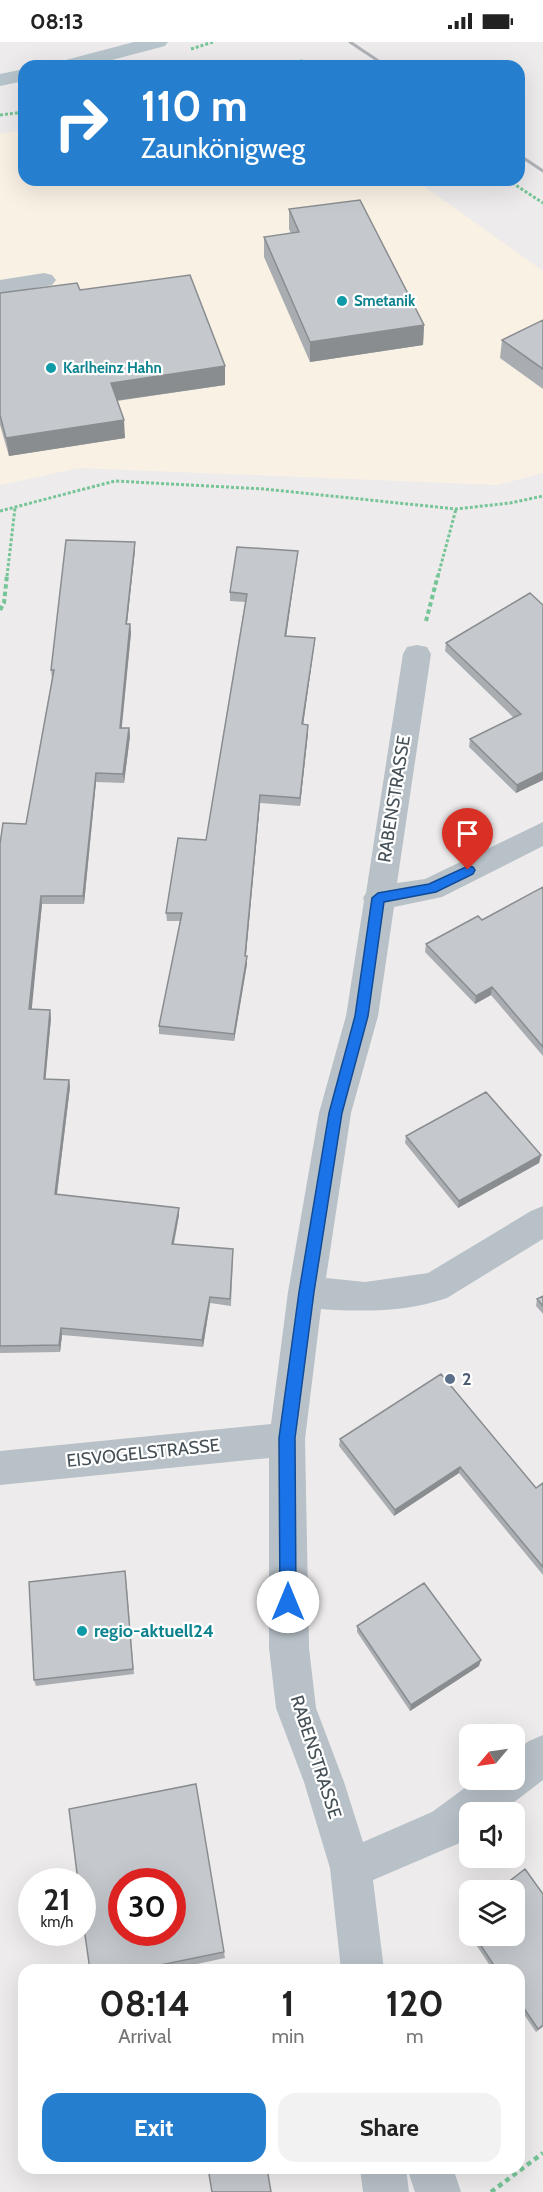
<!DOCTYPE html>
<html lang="en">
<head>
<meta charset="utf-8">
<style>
  :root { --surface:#fff; --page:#f2f2f2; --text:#222; --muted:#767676; --accent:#257fce }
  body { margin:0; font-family:Cabin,sans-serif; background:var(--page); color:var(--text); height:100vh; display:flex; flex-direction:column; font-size:22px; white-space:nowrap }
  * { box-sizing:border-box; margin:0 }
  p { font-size:20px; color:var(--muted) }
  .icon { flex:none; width:33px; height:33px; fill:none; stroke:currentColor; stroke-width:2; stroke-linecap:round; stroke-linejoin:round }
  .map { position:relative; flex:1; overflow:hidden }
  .drawer { position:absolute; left:18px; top:1922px; width:507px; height:210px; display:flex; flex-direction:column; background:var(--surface); border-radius:18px; box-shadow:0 6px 24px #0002 }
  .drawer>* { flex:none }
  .banner { position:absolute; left:18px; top:18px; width:507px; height:126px; border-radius:18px; box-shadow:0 6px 24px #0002; background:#257fce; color:#fff; overflow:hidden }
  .needle { width:39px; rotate:241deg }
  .buttons { position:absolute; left:459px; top:1682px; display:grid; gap:12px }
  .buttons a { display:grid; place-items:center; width:66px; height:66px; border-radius:12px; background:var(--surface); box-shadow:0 6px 24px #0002; font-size:30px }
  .speed { position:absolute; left:18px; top:1826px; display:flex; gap:12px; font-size:30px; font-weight:700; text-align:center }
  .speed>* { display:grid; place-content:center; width:78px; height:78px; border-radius:50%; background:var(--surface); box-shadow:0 6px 24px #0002; line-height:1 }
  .speed small { font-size:15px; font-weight:400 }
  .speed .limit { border:9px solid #d22; background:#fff; color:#111 }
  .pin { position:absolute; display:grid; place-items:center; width:51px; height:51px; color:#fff; margin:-62px -26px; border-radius:50% 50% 50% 0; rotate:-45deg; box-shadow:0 0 6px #0007 }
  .pin .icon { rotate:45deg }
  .me { position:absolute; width:66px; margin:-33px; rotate:0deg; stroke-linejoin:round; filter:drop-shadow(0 0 4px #0008) }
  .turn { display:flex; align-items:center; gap:21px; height:126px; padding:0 24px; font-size:27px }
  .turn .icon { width:78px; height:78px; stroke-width:2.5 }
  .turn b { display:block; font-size:42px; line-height:51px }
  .eta { display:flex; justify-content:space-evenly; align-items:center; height:102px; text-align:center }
  .eta b { font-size:36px; font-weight:700; line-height:42px }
  .primary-button { display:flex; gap:12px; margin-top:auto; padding:12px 24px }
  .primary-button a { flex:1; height:69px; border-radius:18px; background:var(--accent); color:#fff; font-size:24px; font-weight:700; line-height:69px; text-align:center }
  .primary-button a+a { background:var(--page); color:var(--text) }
  .status { display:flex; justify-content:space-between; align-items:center; height:42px; padding:0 30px; background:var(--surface); direction:ltr }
  .status svg { height:16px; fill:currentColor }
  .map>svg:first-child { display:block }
</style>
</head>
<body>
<div class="status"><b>08:13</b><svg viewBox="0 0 49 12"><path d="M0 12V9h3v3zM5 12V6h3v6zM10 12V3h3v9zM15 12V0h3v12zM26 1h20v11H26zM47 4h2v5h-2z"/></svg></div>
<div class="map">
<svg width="543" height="2150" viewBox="0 0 543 2150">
  <rect width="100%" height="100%" fill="#eeebec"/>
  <path fill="#f9f1e4" d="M24,87V138H415L543,229V431L497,443L79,426L0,443V92Z"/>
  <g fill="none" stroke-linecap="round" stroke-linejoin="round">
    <path stroke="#76c597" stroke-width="3" stroke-dasharray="3 2" stroke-linecap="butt" d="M191,7L213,0
      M271,24L301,19L329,24
      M0,73L24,70
      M508,138L543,161
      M0,469L115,439L264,447L456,467L510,461L543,454
      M7,534L15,466
      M438,534L456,467"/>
    <path stroke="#76c597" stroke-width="4" stroke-dasharray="4.5 3" stroke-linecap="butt" d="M0,568L4,561L7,533
      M426,579L438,533"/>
    <path stroke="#76c597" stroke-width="4.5" stroke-dasharray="5 4" stroke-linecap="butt" d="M491,2150L543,2111"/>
    <path fill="#b7c1c7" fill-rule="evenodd" d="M44,231L52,233L56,238L52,243L0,252V238Z
      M417,603L427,605L431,612L397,841L425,837L543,780V804L442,855L394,865L378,974L351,1071L326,1236L365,1240L428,1231L531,1169L543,1164V1197L447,1256C407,1270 363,1270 321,1267L305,1397L309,1606L316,1666L344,1740L363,1800L432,1770L477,1737H514V1709L529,1699L543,1693V1738L501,1770H470V1794L462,1800L373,1838L384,1928H341L330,1826L304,1740L276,1666L269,1606V1416L0,1443V1409L271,1382L288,1250L319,1071L346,974L364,859L363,856L366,851L403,612L407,605Z
      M360,2126H406L409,2150H363Z
      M407,2126H453L461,2150H415Z"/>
    <path fill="#b8c4cc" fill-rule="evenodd" d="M134,0H168L165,4L89,24H55L58,20Z
      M24,27V39L0,44V32Z"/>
    <path stroke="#aeb1b5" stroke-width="3" d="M350,0L386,24
      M519,113L543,129"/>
  </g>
  <path fill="#a9adb1" d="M289,167L424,283L423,303L310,320L264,215V195L291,192L289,187Z
    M80,248L225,324V343L117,359L125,396L9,414L0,383V251Z
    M543,278V347L500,316L502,298Z
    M135,508L127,582H130L131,591L121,686H129L130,694L124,741L96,740L84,862H42L31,967L51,976L45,1037L69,1038L70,1045L57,1152L179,1166V1173L174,1202L233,1214L231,1264L210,1261L203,1305L62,1293L60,1310L0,1311V802L26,782L52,637L51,628Z
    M298,509L297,517L286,594L315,596L314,605L303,682L308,691L300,764L260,761L246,914L247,922L234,999L159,992V984L181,879H167L166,871L206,798L245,560L230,559V550Z
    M530,551L543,738L516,751L469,705L470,697L514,676L445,609L446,601Z
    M543,845V1014L491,953L475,962L425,910L426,902L482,878Z
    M406,1094L541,1113L539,1121L458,1166L405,1101Z
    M543,1254V1272L536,1264L537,1257Z
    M441,1332L536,1446L543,1441V1533L459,1431L394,1474L339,1404L340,1397Z
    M126,1535L134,1632L36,1644L34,1638Z
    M357,1584L479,1624L410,1669L357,1590Z
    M470,1869V1893H514L543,1985L536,1990L519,1965V1928H493L460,1879L461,1875Z
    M224,1910L225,1916L169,1928H90Z"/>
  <path fill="#8a8d90" d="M424,283L423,303L310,320V300Z
    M225,324V343L113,359L111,341Z
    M124,378L125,396L9,414L6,396Z
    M135,500V508L126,590V582Z
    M298,509L297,517L285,603V594Z
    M130,582L131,591L121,694L120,686Z
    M315,596L314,605L302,691V682Z
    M308,683V691L300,764V756Z
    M129,686L130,694L124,741L123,732Z
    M543,730V738L516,751L517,743Z
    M96,731V740L84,862L83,854Z
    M260,753V761L245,922V914Z
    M41,854L42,862L31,975L29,967Z
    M247,914V922L234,999V992Z
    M492,945L491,953L475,962L476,954Z
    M50,968L51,976L45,1044L44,1037Z
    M69,1038L70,1045L56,1159L55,1152Z
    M541,1113L539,1121L458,1166L459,1159Z
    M179,1166V1173L172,1209V1202Z
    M210,1255V1261L203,1305L202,1298Z
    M61,1286L62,1293L60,1310L59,1303Z
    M460,1425L459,1431L394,1474L395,1468Z
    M481,1618L479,1624L410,1669L411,1663Z"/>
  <path fill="#c5c9ce" stroke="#8a8d90" stroke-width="1.5" fill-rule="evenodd" d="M360,158L424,283L310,300L264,195L299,190L289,167Z
    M190,233L225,324L111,341L124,378L6,396L0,373V251L77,241L80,248Z
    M543,278V327L502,298Z
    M66,498L135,500L126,582H130L120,686H129L123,732L96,731L83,854H41L29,967L50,968L44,1037L69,1038L55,1152L179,1166L172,1202L233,1207L230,1257L210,1255L202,1298L61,1286L59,1303L0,1304V802L3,781L26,782L54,628H51Z
    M237,505L298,509L285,594L315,596L302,682L308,683L300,756L260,753L245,914H247L234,992L159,984L182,871H166L178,796L206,798L247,552L230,550Z
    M530,551L543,563V730L517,743L470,697L521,672L446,601Z
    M543,845V1005L492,945L476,954L426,902L478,874L482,878Z
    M486,1050L541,1113L459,1159L406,1094Z
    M543,1254V1264L537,1257Z
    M441,1332L536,1446L543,1441V1525L460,1425L395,1468L340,1397Z
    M125,1529L133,1627L34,1638L29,1540Z
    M424,1541L481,1618L411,1663L357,1584Z
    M196,1742L224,1910L136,1928H90L82,1872V1839H78L69,1767ZM122,1839H172V1890H122Z
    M525,1827L543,1852V1983L538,1987L519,1959V1928H497L474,1893H514V1848H498Z
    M470,1869V1887L461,1875Z
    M208,2126H267L271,2150H212Z"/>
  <path fill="#1a73e8" stroke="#114b97" stroke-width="1.5" d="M468,824L473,825L475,828L473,832L436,850L384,860L368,974L342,1071L314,1250L295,1396L296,1560L294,1566L288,1568L282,1566L280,1560L279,1396L299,1250L329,1071L355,974L372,856L378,851L429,842Z"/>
  <g fill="#0f9aa8" stroke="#fff" stroke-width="2">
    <circle cx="342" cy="259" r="6"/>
    <circle cx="51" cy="326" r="6"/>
    <circle cx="82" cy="1589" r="6"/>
  </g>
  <circle fill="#5c6f8a" stroke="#fff" stroke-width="2" cx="450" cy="1337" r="6"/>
  <g text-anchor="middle" stroke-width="4.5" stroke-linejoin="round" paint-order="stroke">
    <g font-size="15" font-weight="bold" fill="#0d838f" stroke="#fff" text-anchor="start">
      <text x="354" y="264">Smetanik</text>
      <text x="63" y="331">Karlheinz Hahn</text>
    </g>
    <g font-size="18" fill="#455057" stroke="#fff">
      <text transform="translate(394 757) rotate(-81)" y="6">RABENSTRASSE</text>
      <text transform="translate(143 1411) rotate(-6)" y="6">EISVOGELSTRASSE</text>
      <text transform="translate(316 1715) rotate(72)" y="6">RABENSTRASSE</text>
    </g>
    <g font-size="18" font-weight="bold" fill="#4e5e75" stroke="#fff" text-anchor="start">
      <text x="462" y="1343">2</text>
    </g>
    <g font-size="18" font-weight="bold" fill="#0d838f" stroke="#fff" text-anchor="start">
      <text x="94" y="1595">regio-aktuell24</text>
    </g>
  </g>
</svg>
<div class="buttons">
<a><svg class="needle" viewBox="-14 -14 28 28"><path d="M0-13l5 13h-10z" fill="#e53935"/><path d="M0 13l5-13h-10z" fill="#767676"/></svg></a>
<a><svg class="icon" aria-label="sound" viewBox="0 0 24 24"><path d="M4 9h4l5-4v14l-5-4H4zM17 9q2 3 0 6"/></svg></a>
<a><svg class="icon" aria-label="layers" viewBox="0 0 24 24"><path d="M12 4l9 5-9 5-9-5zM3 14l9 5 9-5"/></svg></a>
</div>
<div class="speed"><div>21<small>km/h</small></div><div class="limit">30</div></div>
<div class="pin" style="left:468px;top:828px;background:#d93025"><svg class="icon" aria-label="arrive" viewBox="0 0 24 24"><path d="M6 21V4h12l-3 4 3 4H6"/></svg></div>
<svg class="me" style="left:288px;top:1560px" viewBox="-20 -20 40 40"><circle r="19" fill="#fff"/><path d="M0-13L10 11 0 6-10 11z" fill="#1a73e8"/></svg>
<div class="banner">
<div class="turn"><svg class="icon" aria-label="right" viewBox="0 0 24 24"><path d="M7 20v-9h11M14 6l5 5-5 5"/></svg><div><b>110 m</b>Zaunkönigweg</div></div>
</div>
<section class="drawer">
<div class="eta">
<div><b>08:14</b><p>Arrival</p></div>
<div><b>1</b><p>min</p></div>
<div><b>120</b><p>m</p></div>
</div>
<div class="primary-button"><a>Exit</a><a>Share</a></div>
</section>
</div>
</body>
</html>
